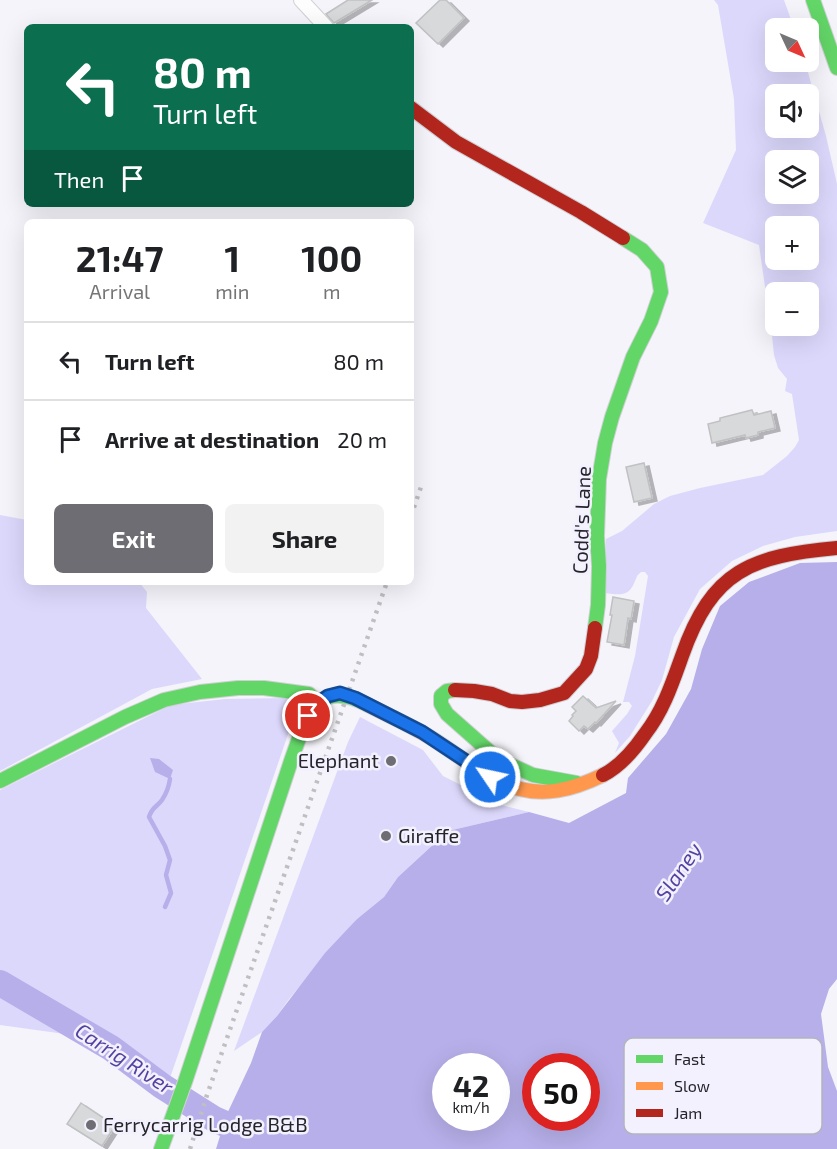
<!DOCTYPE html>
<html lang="en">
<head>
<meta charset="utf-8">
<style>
  :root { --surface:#fff; --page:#f2f2f2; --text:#202124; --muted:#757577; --line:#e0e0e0; --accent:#6d6d73 }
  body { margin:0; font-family:"Exo 2",sans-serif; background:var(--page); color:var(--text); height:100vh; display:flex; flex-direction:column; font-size:22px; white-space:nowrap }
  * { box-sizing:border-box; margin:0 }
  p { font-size:20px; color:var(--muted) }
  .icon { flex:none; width:33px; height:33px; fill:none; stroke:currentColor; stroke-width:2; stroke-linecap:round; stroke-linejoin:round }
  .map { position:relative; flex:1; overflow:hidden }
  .panel { position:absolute; left:24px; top:219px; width:390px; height:366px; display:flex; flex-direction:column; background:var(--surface); border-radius:9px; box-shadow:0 6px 24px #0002 }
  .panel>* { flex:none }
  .banner { position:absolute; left:24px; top:24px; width:390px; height:183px; border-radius:9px; box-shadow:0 6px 24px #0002; background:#0b6e4f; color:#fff; overflow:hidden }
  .needle { width:39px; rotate:134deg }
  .tools { position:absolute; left:765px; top:18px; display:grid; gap:12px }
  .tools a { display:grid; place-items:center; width:54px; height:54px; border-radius:9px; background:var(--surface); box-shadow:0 6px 24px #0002; font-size:30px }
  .speed { position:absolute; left:432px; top:1053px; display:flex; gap:12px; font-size:30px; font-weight:700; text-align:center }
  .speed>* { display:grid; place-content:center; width:78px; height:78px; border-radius:50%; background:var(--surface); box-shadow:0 6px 24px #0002; line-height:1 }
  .speed small { font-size:15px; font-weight:400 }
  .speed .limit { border:9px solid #d22; background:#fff; color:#111 }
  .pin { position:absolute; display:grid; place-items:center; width:51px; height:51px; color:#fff; margin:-26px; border:3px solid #fff; border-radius:50%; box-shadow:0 2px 6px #0007 }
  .me { position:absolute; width:66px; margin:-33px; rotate:304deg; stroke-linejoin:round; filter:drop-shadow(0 0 4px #0008) }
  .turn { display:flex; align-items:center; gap:21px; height:126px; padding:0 30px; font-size:27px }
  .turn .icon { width:78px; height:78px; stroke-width:2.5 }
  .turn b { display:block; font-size:42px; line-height:51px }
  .then { display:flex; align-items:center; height:57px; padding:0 30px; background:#0003; gap:12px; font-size:22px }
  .eta { display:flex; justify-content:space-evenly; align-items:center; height:102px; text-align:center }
  .eta b { font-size:36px; font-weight:700; line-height:42px }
  .action { display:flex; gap:12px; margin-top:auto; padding:12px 30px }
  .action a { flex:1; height:69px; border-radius:9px; background:var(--accent); color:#fff; font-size:24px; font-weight:700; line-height:69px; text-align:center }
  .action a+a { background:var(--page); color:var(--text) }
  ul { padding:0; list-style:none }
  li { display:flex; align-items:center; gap:18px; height:78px; padding:0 30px; border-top:2px solid var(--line) }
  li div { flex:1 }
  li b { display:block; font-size:22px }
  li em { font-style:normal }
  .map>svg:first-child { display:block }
</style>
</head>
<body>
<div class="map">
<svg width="837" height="1149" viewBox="0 0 837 1149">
  <defs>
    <filter id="shadow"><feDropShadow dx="5" dy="3" stdDeviation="0" flood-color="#0004"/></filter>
  </defs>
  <rect width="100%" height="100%" fill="#f4f4fa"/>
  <path fill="#dcd8fc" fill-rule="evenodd" d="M714,0H784L794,28H776V62H805L826,136L837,184V531L795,537L763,546L732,561L700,589L674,637L662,680L652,701L630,736L615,753L619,743L612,731L627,714L632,706L629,702H623L635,656L648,576L645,572H641C635,578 639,573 635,581C629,597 620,595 605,593L606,539L622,531L654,504L670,496L700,488L763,475L787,456L795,447L799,440L792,394L785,391L787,379L778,368L774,355L772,336L759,245L703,223L736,150L734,99L718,5ZM776,94H808V128H776ZM776,160H808V194H776ZM776,226H808V260H776ZM776,292H808V326H776Z
    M0,515L27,520V582H139L147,592L146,608L202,679L152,689L0,771Z
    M286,698L295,714L170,1078L87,1027L65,1034L0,1025V790L171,705L225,699Z
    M360,717L423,750L443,776L501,805L529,812L448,831L398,877L384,897L357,919L289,999L277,1016L262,1032L234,1051L348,742Z"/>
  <path fill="#b6afe9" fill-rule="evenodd" d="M837,562V979L829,989L821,1014L828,1067L837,1091V1149H216L220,1136L214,1119L226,1116L251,1063L262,1032L277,1016L325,953L357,919L384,897L398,877L448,831L529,812L569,823L626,793L628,778L666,734L691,689L702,649L720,606L749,582L800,563ZM446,1066H496V1118H446ZM536,1066H586V1118H536Z
    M150,758L159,759L173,770L170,779L155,772Z"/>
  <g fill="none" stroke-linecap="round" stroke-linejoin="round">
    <path stroke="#b6afe9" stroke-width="4.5" d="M165,907L171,893L166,875L170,860L165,846L149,817C152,807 157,807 162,800C166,794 169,786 170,779"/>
    <path stroke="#b6afe9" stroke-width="26" d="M0,983L111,1048L162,1086L214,1119L282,1149"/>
  </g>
  <path fill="#d7d9da" stroke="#c0c1c2" stroke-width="1.5" filter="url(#shadow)" d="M348,0H372L334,23L326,14Z
    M440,0H446L464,18L438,44L416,23Z
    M752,410L754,415L771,411L775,428L758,432V435L746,438L745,435L712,443L708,424L720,421V418Z
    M644,463L652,498L634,502L626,467Z
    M613,597L634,601L631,619L628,618L624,645L607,642L612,615H610Z
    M583,696L596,708L616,701L596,723L595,722L588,729L584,726L579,731L569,721L573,716L572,715L576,711L572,707Z
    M81,1103L115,1126L102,1146L67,1124Z"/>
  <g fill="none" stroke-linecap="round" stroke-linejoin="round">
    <defs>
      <path id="street" d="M301,0L326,27"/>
      <path id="fast" d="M813,0L837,68
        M595,628L598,605L599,566L597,536L599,479L605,443L612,417L633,357L651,321L661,292L657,267L642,250L623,238
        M455,690L447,691L441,696V704L447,714L490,752L511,765L533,775L577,783
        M0,781L125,717L164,700L200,692L238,688H264L309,694L318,703
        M161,1149L185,1082L292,758C307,717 315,677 368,705"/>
      <path id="slow" d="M368,705C391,717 415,727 436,741C498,782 527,812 603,775"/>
      <path id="jam" d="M411,108L456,142L581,212L623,238
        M455,690L474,691L492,694L510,701L522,702L540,700L564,693L586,669L591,656L595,628
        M603,775C621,766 634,750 645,734C663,711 672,684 682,656C712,570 751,556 837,548"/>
    </defs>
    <use href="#street" stroke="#d0d0d5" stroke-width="16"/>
    <use href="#fast" stroke="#d0d0d5" stroke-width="16"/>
    <use href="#slow" stroke="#d0d0d5" stroke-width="16"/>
    <use href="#jam" stroke="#d0d0d5" stroke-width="16"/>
    <use href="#street" stroke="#fdfdfe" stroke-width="14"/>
    <use href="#fast" stroke="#63d668" stroke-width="14"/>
    <use href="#slow" stroke="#ff974d" stroke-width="14"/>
    <use href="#jam" stroke="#b3261e" stroke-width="14"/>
    <path stroke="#bfbfc1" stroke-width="4.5" stroke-dasharray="3 6" stroke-linecap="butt" d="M411,516L422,484
      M190,1149L207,1095L387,582"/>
  </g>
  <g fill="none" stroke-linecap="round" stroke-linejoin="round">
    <defs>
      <path id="route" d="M308,716L318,703L328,696L340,693L355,698L422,732L490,777"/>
    </defs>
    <use href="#route" stroke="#114b97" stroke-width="15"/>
    <use href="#route" stroke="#1a73e8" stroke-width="10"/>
  </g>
  <g fill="#6d6d73" stroke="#f2f1fd" stroke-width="2">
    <circle cx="391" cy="761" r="6"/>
    <circle cx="386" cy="836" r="6"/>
    <circle cx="91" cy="1125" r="6"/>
  </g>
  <g text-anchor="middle" stroke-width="5" stroke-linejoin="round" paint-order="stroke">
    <g font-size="20" fill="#25242a" stroke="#f2f1fd">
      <text transform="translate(582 520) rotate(-88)" y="7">Codd's Lane</text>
    </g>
    <g font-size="20" fill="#25242a" stroke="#f2f1fd" text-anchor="start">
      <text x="379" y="768" text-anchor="end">Elephant</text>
      <text x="398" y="843">Giraffe</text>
      <text x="103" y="1132">Ferrycarrig Lodge B&amp;B</text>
    </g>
    <g font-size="21" font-style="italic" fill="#5541a0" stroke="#f2f1fd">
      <text transform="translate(679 872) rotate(-56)" y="7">Slaney</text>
      <text transform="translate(124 1059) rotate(33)" y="7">Carrig River</text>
    </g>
  </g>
  <rect x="624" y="1038" width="198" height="96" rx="9" fill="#f2f1fd" stroke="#b4b4be" stroke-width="1.5"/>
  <rect x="636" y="1055" width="27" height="8" fill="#63d668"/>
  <rect x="636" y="1082" width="27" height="8" fill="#ff974d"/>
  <rect x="636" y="1109" width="27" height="8" fill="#b3261e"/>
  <g font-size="16" fill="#25242a">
    <text x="674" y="1065">Fast</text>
    <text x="674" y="1092">Slow</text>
    <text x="674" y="1119">Jam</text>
  </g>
</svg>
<div class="tools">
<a><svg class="needle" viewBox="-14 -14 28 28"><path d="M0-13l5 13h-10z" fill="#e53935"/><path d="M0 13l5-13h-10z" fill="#757577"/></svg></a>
<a><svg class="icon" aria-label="sound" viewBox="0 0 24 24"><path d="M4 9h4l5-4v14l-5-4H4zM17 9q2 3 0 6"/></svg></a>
<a><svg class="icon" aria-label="layers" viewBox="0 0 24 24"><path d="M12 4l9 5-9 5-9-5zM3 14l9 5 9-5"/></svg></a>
<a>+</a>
<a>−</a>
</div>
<div class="speed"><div>42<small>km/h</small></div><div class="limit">50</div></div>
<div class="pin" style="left:308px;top:716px;background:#d93025"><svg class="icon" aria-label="arrive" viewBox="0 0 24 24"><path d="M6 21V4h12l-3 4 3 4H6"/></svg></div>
<svg class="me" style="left:490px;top:777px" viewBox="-20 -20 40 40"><circle r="17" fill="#1a73e8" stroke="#fff" stroke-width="3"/><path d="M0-11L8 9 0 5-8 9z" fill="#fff"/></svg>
<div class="banner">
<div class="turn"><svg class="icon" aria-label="left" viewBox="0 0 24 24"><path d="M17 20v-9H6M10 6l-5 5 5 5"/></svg><div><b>80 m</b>Turn left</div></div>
<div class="then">Then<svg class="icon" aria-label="arrive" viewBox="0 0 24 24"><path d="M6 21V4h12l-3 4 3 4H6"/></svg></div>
</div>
<section class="panel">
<div class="eta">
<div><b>21:47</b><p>Arrival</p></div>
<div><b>1</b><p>min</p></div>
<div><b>100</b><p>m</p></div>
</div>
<ul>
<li><svg class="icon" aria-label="left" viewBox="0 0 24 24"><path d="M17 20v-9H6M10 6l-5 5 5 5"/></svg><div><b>Turn left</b></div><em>80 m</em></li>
<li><svg class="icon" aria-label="arrive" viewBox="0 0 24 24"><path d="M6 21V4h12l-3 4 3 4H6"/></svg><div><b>Arrive at destination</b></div><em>20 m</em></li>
</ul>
<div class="action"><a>Exit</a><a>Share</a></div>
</section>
</div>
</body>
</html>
